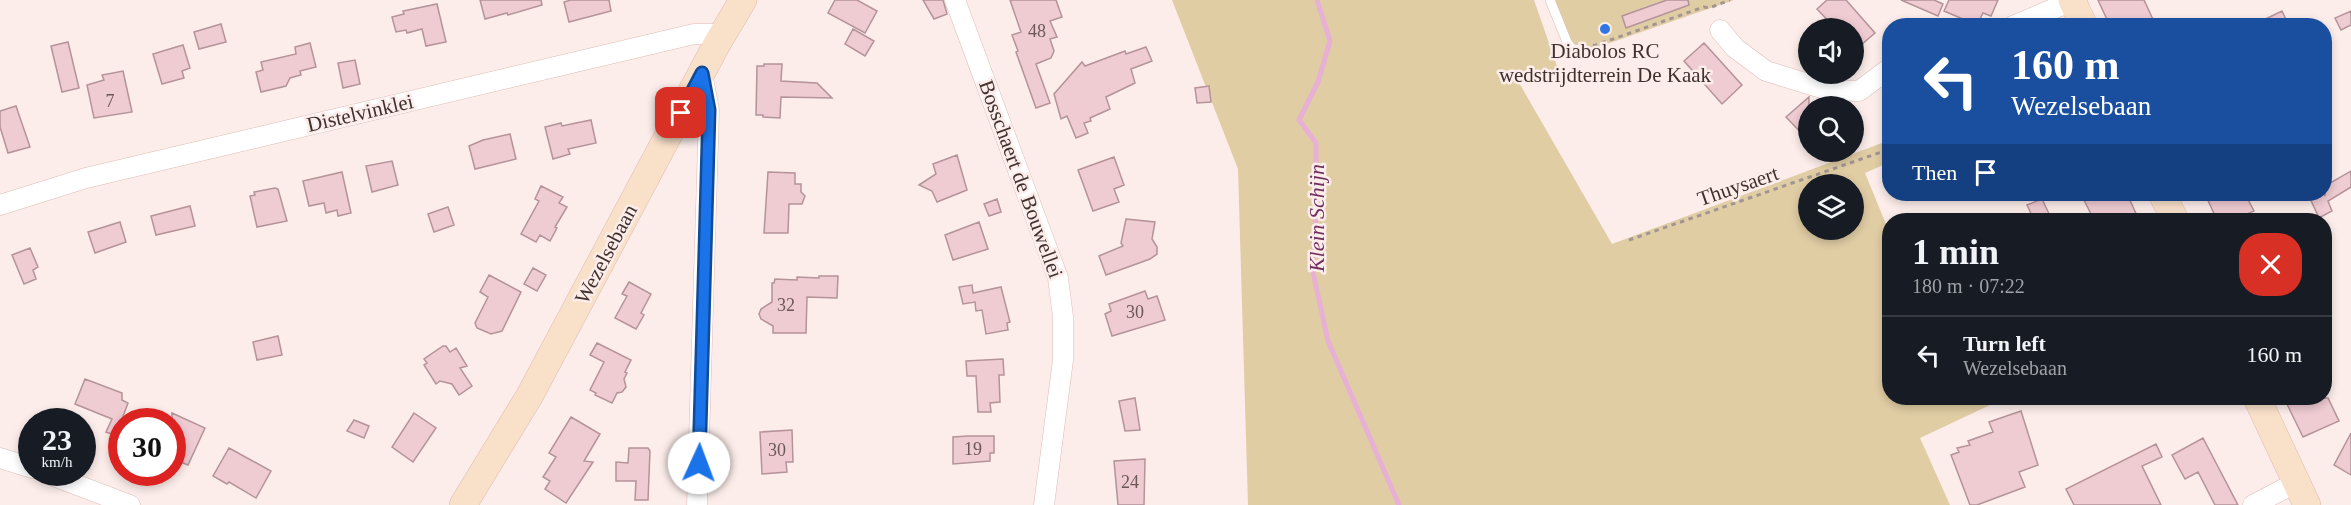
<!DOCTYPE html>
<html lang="en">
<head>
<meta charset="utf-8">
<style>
  :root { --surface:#171b24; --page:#242831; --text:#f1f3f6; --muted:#9ea1a6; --line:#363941 }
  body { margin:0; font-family:"Times New Roman",serif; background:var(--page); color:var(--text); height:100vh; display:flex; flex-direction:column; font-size:22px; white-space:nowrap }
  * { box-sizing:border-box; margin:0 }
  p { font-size:20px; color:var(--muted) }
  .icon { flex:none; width:33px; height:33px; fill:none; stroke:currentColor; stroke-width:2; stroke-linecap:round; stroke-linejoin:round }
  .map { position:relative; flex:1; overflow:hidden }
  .sheet { position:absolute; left:1882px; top:213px; width:450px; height:192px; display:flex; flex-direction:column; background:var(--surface); border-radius:24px; box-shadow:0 3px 9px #0003 }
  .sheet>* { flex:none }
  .top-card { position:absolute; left:1882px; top:18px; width:450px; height:183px; border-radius:24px; box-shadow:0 3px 9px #0003; background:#1a4fa0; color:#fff; overflow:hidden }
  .controls { position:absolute; left:1798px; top:18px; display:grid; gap:12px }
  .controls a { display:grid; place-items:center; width:66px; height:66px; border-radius:50%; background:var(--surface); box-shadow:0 3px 9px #0003; font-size:30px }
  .speed { position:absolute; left:18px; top:408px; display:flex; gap:12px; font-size:30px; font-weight:700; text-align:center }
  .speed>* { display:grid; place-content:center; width:78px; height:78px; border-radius:50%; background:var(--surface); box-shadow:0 3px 9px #0003; line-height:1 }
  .speed small { font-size:15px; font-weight:400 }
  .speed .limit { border:9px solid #d22; background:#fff; color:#111 }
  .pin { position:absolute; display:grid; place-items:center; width:51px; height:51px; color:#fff; margin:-26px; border-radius:12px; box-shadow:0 3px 9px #0006 }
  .me { position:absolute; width:66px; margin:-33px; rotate:2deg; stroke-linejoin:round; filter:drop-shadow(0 0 4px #0008) }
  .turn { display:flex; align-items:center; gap:21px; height:126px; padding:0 30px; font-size:27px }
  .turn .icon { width:78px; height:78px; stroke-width:2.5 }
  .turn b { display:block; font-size:42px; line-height:51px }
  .then { display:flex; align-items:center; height:57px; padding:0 30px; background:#0003; gap:12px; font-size:22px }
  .round { display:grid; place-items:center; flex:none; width:63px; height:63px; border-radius:24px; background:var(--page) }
  .headline { display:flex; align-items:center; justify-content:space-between; height:102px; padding:0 30px }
  h1 { font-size:36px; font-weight:700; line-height:45px }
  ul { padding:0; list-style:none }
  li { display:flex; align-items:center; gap:18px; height:78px; padding:0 30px; border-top:2px solid var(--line) }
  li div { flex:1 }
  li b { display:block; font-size:22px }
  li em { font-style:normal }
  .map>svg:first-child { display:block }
</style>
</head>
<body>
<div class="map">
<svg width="2351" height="505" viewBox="0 0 2351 505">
  <rect width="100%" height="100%" fill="#fcedea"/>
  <path fill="#e0cda4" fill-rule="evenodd" d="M1172,0H1534L1558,69L1518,81L1612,244L1890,140V162L1865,173L1890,234V398H2005L1920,438L1950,505H1248L1238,169ZM1809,184H1854V230H1809Z
    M1549,0H1734L1569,57Z"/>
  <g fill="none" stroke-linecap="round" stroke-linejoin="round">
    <path stroke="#e8b0d5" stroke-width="5" d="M1317,0L1330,41L1318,82L1299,120L1316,143V209L1313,272L1328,341L1399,505"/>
  </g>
  <path fill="#efcbd2" stroke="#b49399" stroke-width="1.5" d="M480,0H541L542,5L508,15L507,13L485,19Z
    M571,0H609L611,11L569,22L564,2Z
    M835,0H857L877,11L865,33L828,13Z
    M923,0H943L947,14L934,19Z
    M1010,0H1056L1062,17L1050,21L1057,37L1050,39L1054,51L1051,58L1036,64L1050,103L1036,108L1016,52L1018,51L1012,35L1021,32Z
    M1667,0H1688L1689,5L1626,28L1622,16Z
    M1827,0H1846L1875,33L1854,51V28H1835L1817,9Z
    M1901,0H1934L1943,4L1938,16Z
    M1949,0H1998L1991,16L1983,13L1977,25L1944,11Z
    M2098,0H2144L2156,26H2110Z
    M437,4L446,42L426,46L422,29L407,33L406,30L396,32L392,17L404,14L403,11Z
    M2282,11L2289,26H2251Z
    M2351,11V25L2341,30L2335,18Z
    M221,24L226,42L199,49L194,32Z
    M853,29L874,41L865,56L845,44Z
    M68,42L79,88L62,92L51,46Z
    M310,43L316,67L300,71L301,75L290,78L286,86L261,92L256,72L263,70L261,62L296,54L295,47Z
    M1704,43L1742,85L1722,104L1684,61Z
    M183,45L190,68L182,71L184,78L162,84L153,54Z
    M1146,47L1152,61L1131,69L1135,83L1106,97L1110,109L1090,118L1091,121L1084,123L1088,133L1076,138L1067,116L1061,119L1054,94L1082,62L1085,66L1125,51L1126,54Z
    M355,60L360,84L343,88L338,63Z
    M764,64H782L781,81L817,83L832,98L781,97L780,118L763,117V115H756L757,66H764Z
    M123,71L132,112L94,118L87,85L104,80L102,75Z
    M1209,86L1211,102L1197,103L1195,88Z
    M1809,97V141L1786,117Z
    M16,106L30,147L8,153L0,127V111Z
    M591,120L596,143L568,149L570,154L553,159L545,127L561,123L562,126Z
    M510,134L516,159L475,169L469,146L483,140Z
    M957,155L967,190L937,202L932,191L919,185L936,174L933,164Z
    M1114,157L1124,185L1114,189L1119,202L1093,211L1078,170Z
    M392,161L398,185L372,192L366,166Z
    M2351,171V187L2328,201L2332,211L2319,218L2308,194H2324L2325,196V186Z
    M342,172L351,213L338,216L337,210L326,213L324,203L309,206L303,181Z
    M768,172L795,173V184H801V192L805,196L802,204H789L788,233H764Z
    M541,186L563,197L559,203L567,207L555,227L557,228L550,241L540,235L536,242L521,234L539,201L535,199Z
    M275,188L278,189L287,221L257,227L250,196L255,195L254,192Z
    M2081,194H2127L2139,220H2094Z
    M2205,194H2245L2254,211L2234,220H2217Z
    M997,199L1001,212L989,216L984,204Z
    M2042,199L2052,220H2034L2027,205Z
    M190,206L195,226L156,235L151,216Z
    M448,207L454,225L434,232L428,214Z
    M1126,219L1155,222L1152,239L1157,247V254L1150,259L1106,275L1099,256L1123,246L1121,243Z
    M120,222L126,242L95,253L88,232Z
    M979,222L988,249L953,260L945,235Z
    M30,248L38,267L33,270L36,279L24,284L12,255Z
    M533,268L546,275L537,291L524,284Z
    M489,275L521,292L502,331L491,334L477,328L475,323L488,297L480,292Z
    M819,276H838L837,298L807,297L806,333H773V326L761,319L759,314L761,309L772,302V283H774L775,279L797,280V277L819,278Z
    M629,282L651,294L641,313L644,315L636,329L615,318L627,296L622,294Z
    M972,285L973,293L1001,287L1010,322L1007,323L1008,330L986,334L982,310L976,311L975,302L963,304L959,287Z
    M1145,291L1148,299L1157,296L1165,320L1112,336L1105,314L1111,311L1109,304Z
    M278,336L282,355L257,360L253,342Z
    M597,343L631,360L625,372L627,373L624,379L626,387L622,392L617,393L612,403L595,395L596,393L590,390L604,362L590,355Z
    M443,346H446L450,352L456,348L467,366L460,368L472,386L459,395L452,384L440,381L436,384L424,365L427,363L424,359Z
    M1003,359L1004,375H999L1000,402L990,403L991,412H978L976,376H967L966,361Z
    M85,379L122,393V400L128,403L122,419V438L106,432L112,419L75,404Z
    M1135,398L1140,430L1125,431L1119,401Z
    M2284,398H2328L2339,421L2303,437Z
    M2021,411L2038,465L2019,472L2025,487L1977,505H1970L1951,455L1959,452L1957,448L1970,445L1968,441L1993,432L1989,422Z
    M172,413L205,428L188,465L173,459L183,435L172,430Z
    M414,413L436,428L413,462L392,447Z
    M571,417L600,434L584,461L593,462L566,503L545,489L550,481L543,477L556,457L549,453Z
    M354,420L369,426L364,438L347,431Z
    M792,430L793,462H786L787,472L762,474L760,432Z
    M2351,433V475L2334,465Z
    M968,436H994V453H990V461L953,464V437Z
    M2203,438L2238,505H2215L2198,472L2185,479L2172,455Z
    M2156,444L2162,457L2142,466L2161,505H2074L2066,489Z
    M229,448L271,471L256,498L229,482L227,484L213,476Z
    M629,448H648L650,451L648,500H635L636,481H616V462L628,463Z
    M1145,459L1144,505H1118L1114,461Z"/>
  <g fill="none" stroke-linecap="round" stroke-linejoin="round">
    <defs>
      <path id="lane" d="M1550,0L1567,42L1572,49L1582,50"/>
      <path id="street" d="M955,0L1058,278L1063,317V360L1044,505
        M2013,26L2072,1
        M1720,30L1735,48L1766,71L1828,90L1859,91L1890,68
        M0,205L86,178L694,34H723
        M0,458L32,468
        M43,472L130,505
        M697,505L709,110L702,73
        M2253,505L2297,482"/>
      <path id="secondary" d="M2072,0L2084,26
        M2162,194L2175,220
        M2257,398L2307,505
        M463,505L530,395L718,42L743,0"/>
    </defs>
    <use href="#lane" stroke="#debcb4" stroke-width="10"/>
    <use href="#street" stroke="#debcb4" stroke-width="21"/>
    <use href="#secondary" stroke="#debcb4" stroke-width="28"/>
    <path stroke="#a39592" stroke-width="3" stroke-dasharray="4.5 4.5" stroke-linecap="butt" d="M1593,46L1704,7L1709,8L1730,0
      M1629,240L1890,149"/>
    <use href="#lane" stroke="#fff" stroke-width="9"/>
    <use href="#street" stroke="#fff" stroke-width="20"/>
    <use href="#secondary" stroke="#f9e0c9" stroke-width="27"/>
  </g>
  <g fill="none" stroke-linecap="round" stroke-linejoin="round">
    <defs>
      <path id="route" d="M681,113L702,73L709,110L699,463"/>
    </defs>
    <use href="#route" stroke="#114b97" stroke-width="15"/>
    <use href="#route" stroke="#1a73e8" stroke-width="10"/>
  </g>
  <circle fill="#3276e4" stroke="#fcedea" stroke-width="2" cx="1605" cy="29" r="6"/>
  <g text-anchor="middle" stroke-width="5" stroke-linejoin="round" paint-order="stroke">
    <g font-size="18" fill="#6b5857">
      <text x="1037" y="37">48</text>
      <text x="110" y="107">7</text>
      <text x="786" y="311">32</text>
      <text x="1135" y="318">30</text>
      <text x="973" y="455">19</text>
      <text x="777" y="456">30</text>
      <text x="1130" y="488">24</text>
    </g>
    <g font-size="21" fill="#3f312e" stroke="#fcedea">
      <text x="1605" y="58">Diabolos RC<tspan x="1605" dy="24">wedstrijdterrein De Kaak</tspan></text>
    </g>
    <g font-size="21" fill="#3f312e" stroke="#fcedea">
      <text transform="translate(360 113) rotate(-13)" y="7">Distelvinklei</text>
      <text transform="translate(1021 179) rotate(70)" y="7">Bosschaert de Bouwellei</text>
      <text transform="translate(1738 186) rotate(-19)" y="7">Thuysaert</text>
      <text transform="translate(606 254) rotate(-62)" y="7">Wezelsebaan</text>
    </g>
    <g font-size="22" font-style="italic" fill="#71305f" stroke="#fcedea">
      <text transform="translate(1316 218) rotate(-90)" y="8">Klein Schijn</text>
    </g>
  </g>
</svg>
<div class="controls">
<a><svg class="icon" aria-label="sound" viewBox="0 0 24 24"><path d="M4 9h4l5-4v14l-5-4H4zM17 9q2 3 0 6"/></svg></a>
<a><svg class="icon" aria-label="search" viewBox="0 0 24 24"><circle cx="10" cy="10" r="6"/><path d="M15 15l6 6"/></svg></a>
<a><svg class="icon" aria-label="layers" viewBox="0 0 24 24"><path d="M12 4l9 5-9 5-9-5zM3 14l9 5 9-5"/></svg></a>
</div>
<div class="speed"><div>23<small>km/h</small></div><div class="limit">30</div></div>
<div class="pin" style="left:681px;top:113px;background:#d93025"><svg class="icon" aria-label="arrive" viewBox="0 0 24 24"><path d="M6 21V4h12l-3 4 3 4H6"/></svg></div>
<svg class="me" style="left:699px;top:463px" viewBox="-20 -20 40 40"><circle r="19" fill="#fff"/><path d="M0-13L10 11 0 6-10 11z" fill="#1a73e8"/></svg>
<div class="top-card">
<div class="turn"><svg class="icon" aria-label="left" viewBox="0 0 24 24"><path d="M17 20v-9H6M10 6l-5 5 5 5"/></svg><div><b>160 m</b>Wezelsebaan</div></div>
<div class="then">Then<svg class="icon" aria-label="arrive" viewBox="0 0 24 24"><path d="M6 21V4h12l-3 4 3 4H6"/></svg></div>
</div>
<section class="sheet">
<div class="headline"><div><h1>1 min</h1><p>180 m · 07:22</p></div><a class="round" style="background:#d93025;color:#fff"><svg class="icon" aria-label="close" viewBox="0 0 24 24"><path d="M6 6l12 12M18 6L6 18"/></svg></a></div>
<ul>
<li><svg class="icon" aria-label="left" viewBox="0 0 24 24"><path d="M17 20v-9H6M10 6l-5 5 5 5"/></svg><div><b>Turn left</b><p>Wezelsebaan</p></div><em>160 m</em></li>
</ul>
</section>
</div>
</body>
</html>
